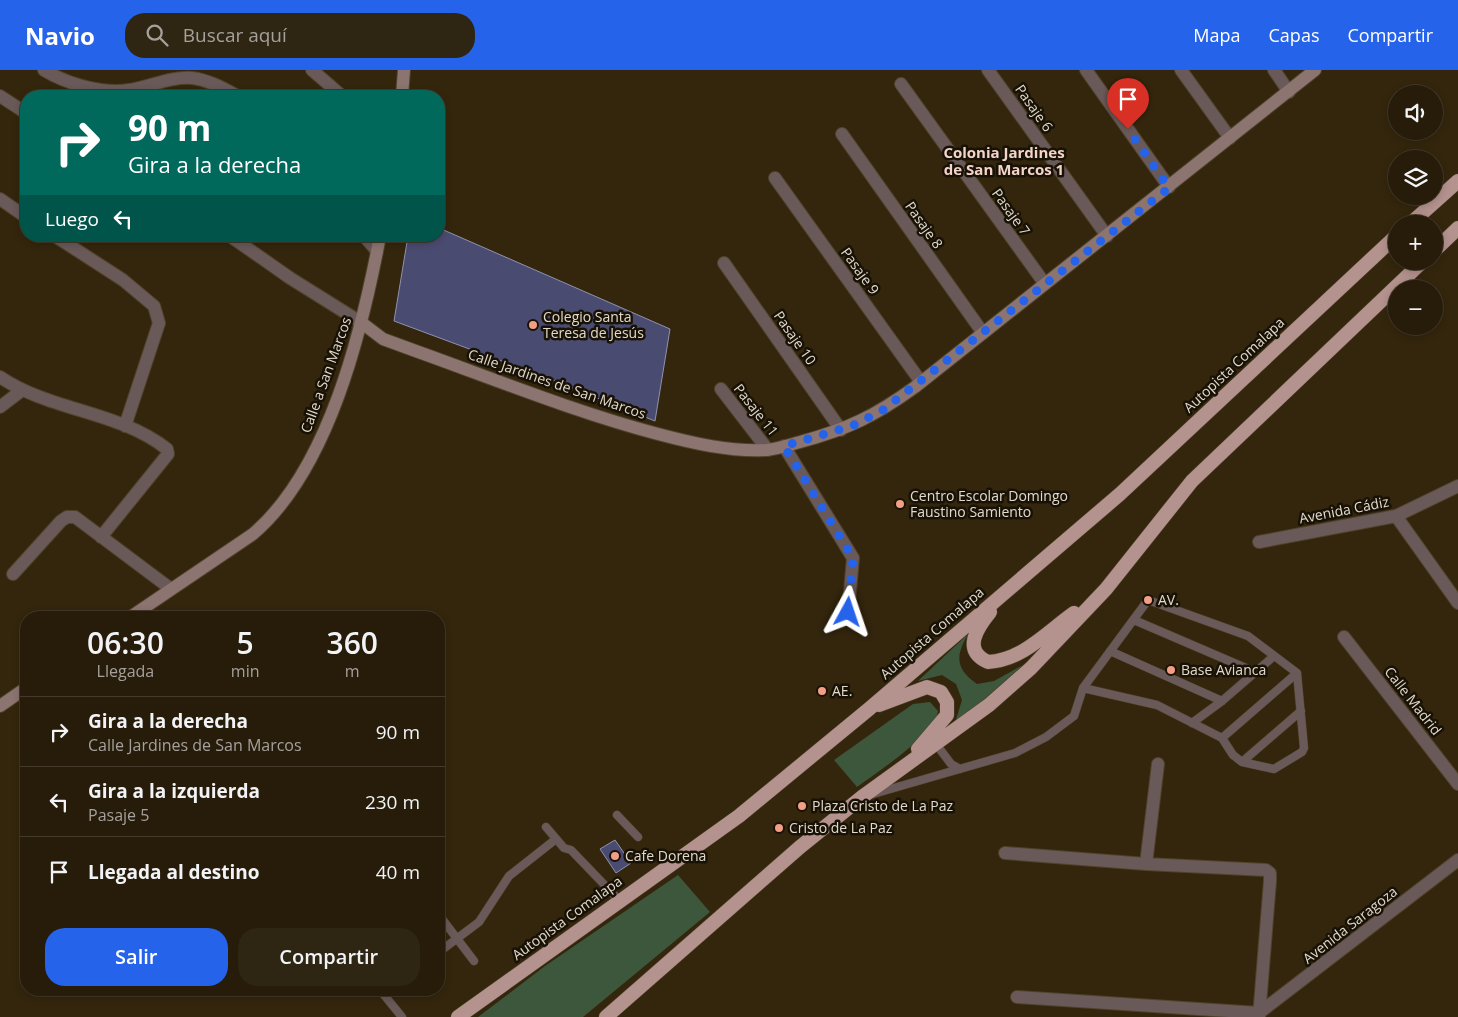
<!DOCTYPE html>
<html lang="es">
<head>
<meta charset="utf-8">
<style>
  :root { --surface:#271c0a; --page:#2f2513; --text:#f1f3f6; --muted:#a4a19c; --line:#433a2b; --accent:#2563eb }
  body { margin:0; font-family:"Open Sans",sans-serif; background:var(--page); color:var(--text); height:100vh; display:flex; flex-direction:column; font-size:19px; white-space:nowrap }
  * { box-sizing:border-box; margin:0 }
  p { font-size:16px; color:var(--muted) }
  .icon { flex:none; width:28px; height:28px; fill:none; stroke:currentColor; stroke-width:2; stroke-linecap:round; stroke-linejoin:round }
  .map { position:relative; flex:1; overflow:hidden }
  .side { position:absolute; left:20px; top:541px; width:425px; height:385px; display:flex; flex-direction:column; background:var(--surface); border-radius:20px; box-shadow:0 2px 8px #0003,0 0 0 1px var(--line) }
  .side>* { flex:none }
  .hud { position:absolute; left:20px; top:20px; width:425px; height:152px; border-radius:20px; box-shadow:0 2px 8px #0003,0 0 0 1px var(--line); background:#00695c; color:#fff; overflow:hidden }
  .tools { position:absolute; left:1388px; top:15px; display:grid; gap:10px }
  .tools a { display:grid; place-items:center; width:55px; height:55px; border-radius:50%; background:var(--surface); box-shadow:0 2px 8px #0003,0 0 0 1px var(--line); font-size:25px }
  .pin { position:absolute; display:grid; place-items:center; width:42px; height:42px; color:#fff; margin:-51px -21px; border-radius:50% 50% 50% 0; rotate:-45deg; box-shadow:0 0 5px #0007 }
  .pin .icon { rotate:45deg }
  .me { position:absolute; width:55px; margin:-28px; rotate:5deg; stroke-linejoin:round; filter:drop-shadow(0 0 4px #0008) }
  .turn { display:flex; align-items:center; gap:18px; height:105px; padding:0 25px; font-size:22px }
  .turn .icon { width:65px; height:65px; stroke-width:2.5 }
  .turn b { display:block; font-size:35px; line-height:42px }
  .then { display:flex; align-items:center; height:48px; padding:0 25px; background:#0003; gap:10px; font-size:19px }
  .eta { display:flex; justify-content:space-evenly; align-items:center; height:85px; text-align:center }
  .eta b { font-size:30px; font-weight:600; line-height:35px }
  .cta { display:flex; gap:10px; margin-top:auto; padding:10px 25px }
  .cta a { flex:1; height:58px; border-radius:20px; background:var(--accent); color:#fff; font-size:20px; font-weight:600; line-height:58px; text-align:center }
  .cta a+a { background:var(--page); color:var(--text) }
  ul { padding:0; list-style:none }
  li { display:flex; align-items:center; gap:15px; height:70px; padding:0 25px; border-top:1px solid var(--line) }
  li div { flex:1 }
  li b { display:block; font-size:19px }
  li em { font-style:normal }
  header { display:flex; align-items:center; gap:30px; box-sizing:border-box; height:70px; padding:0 25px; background:var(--accent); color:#fff }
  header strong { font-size:24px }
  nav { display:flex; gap:28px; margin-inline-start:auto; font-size:18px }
  .search { width:350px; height:45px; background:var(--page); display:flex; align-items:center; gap:12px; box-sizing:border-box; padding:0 18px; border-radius:20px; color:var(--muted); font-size:19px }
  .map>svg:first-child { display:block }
</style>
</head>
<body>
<header>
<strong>Navio</strong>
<div class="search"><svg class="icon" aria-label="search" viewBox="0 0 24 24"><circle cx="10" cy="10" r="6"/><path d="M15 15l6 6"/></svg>Buscar aquí</div>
<nav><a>Mapa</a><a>Capas</a><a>Compartir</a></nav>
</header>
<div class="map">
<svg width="1458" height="947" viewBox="0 0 1458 947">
  <rect width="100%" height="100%" fill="#34260d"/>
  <path fill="#3c573b" d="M969,563C955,585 955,599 977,614L994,611L1023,595L954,656L962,630L956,614L942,605L918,611Z
    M930,632L938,641C936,664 876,703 857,717L834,690L913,634Z
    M678,805L710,842L583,947H478L545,896Z"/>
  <path fill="#4a4b70" stroke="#8f92b0" d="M439,158L670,259L655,351L542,306L394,251L408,166H439Z
    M615,770L631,793L616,803L600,779Z"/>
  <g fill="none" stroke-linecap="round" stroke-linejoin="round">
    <defs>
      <path id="service" d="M1134,550L1255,602
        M1110,581L1222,631
        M1192,653L1222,631L1274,586
        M1222,668L1297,603
        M936,674L951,694L960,699
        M1242,692L1301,641
        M873,724L1015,683L1046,667L1074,646L1083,618L1148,530L1248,566L1297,603L1304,678L1302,682L1274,699L1242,692L1233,685L1222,668L1157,635L1083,618
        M617,745L638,767
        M546,757L564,778L571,780L619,830
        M439,845L474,891
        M439,882L479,852L509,806L556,769
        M380,920L402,947"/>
      <path id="minor" d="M44,0C67,14 102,24 129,20C149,17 172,6 192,8C209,10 224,19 238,26
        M312,0L342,26
        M988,0L1107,166
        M1086,0L1169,117
        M1181,0L1230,68
        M1274,0L1289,22
        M901,14L1045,214
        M0,26L26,43
        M842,64L983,263
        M775,108L921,312
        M0,129L26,147
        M55,166L123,210L154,236L159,253L125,356
        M230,166L290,208L362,253
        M364,166L377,181
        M724,193L841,360
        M0,307C50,341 119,341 167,379L168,384L101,467
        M721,319L768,380
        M0,337L21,321
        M784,376L853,488L848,543
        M1396,446L1458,533
        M1259,472L1396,446L1458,416
        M13,504L61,451L67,447H75L171,519
        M1344,567L1458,714
        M1005,783L1146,794L1266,800L1270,803V811L1259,947
        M1146,794L1158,694
        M1017,927L1259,943L1458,790"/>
      <path id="secondary" d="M402,26L404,0
        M362,253L383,269L413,280C494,309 575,342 658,364C692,373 730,382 766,380C777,379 789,375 800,372C848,359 875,346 915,317L1315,0
        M129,548L253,464C329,399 362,261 380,166
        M0,636L26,618"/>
      <path id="trunk" d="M1410,154L1458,111
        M1434,181L1458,158
        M990,542C977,558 962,580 988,592C1023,590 1047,562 1074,543
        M879,635L927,617L941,622L947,632V645L918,679
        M458,947L739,746L869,639L1120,424L1396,166
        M606,947L800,777L862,727L989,635L1031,598L1106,519L1192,411L1423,191"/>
    </defs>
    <use href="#service" stroke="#50432b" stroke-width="9"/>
    <use href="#minor" stroke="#50432b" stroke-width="14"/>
    <use href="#secondary" stroke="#50432b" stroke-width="14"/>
    <use href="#trunk" stroke="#50432b" stroke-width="15"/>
    <use href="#service" stroke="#695958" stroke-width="8"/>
    <use href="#minor" stroke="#695958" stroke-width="12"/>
    <use href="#secondary" stroke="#8c7471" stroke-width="12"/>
    <use href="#trunk" stroke="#b4928e" stroke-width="14"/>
  </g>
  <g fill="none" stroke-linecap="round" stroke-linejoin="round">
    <path stroke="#2563eb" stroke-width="9" stroke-dasharray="0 16.2" d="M848,542L853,488L784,376L852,356L883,340L1169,118L1128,59"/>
  </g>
  <g fill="#f39f86" stroke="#171106" stroke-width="2">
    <circle cx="533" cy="255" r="5"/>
    <circle cx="900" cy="434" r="5"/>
    <circle cx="1148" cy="530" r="5"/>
    <circle cx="1171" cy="600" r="5"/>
    <circle cx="822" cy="621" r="5"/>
    <circle cx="802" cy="736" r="5"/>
    <circle cx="779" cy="758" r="5"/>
    <circle cx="615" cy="786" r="5"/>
  </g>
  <g text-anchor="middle" stroke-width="5" stroke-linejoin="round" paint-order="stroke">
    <g font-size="14" fill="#e2d9ca" stroke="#171106">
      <text transform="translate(1034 38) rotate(55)" y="5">Pasaje 6</text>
      <text transform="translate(1011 142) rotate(54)" y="5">Pasaje 7</text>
      <text transform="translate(924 155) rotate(55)" y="5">Pasaje 8</text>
      <text transform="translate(860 201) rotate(54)" y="5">Pasaje 9</text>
      <text transform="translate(795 268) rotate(55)" y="5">Pasaje 10</text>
      <text transform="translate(1234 295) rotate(-43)" y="5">Autopista Comalapa</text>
      <text transform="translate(326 305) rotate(-70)" y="5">Calle a San Marcos</text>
      <text transform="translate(557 314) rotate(19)" y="5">Calle Jardines de San Marcos</text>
      <text transform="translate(756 340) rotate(52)" y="5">Pasaje 11</text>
      <text transform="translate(1344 440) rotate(-11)" y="5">Avenida Cádiz</text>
      <text transform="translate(932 563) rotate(-41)" y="5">Autopista Comalapa</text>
      <text transform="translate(1413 631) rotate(52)" y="5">Calle Madrid</text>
      <text transform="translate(567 848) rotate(-36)" y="5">Autopista Comalapa</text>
      <text transform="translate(1350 855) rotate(-38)" y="5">Avenida Saragoza</text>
    </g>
    <g font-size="14" fill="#e2d9ca" stroke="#171106" text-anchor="start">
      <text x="543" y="252">Colegio Santa<tspan x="543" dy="16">Teresa de Jesús</tspan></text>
      <text x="910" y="431">Centro Escolar Domingo<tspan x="910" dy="16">Faustino Samiento</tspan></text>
      <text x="1158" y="535">AV.</text>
      <text x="1181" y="605">Base Avianca</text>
      <text x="832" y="626">AE.</text>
      <text x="812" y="741">Plaza Cristo de La Paz</text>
      <text x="789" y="763">Cristo de La Paz</text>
      <text x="625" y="791">Cafe Dorena</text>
    </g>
    <g font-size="15" font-weight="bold" fill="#f4d3c9" stroke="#171106">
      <text x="1004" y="88">Colonia Jardines<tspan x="1004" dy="17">de San Marcos 1</tspan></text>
    </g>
  </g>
</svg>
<div class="tools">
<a><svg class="icon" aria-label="sound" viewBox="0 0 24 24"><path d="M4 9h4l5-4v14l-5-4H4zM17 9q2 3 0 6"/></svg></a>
<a><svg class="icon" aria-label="layers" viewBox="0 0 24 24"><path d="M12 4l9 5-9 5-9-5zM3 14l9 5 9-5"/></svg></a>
<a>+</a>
<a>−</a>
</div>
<div class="pin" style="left:1128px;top:59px;background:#d93025"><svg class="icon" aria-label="arrive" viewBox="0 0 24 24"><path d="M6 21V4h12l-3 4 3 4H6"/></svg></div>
<svg class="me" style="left:848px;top:542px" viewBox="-20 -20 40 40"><path d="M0-17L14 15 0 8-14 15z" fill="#2563eb" stroke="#fff" stroke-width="4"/></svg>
<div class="hud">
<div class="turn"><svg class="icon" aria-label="right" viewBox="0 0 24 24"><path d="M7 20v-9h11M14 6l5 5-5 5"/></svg><div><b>90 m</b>Gira a la derecha</div></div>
<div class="then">Luego<svg class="icon" aria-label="left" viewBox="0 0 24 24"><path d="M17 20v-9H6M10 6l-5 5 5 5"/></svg></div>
</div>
<section class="side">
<div class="eta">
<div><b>06:30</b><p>Llegada</p></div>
<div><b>5</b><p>min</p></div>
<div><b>360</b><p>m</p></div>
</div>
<ul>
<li><svg class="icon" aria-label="right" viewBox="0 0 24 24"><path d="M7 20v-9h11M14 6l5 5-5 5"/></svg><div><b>Gira a la derecha</b><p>Calle Jardines de San Marcos</p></div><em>90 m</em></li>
<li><svg class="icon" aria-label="left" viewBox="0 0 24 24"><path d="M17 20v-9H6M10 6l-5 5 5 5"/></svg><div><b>Gira a la izquierda</b><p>Pasaje 5</p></div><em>230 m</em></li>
<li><svg class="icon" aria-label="arrive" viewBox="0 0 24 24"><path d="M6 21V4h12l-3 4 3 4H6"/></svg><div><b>Llegada al destino</b></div><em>40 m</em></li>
</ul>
<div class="cta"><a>Salir</a><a>Compartir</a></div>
</section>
</div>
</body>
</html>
